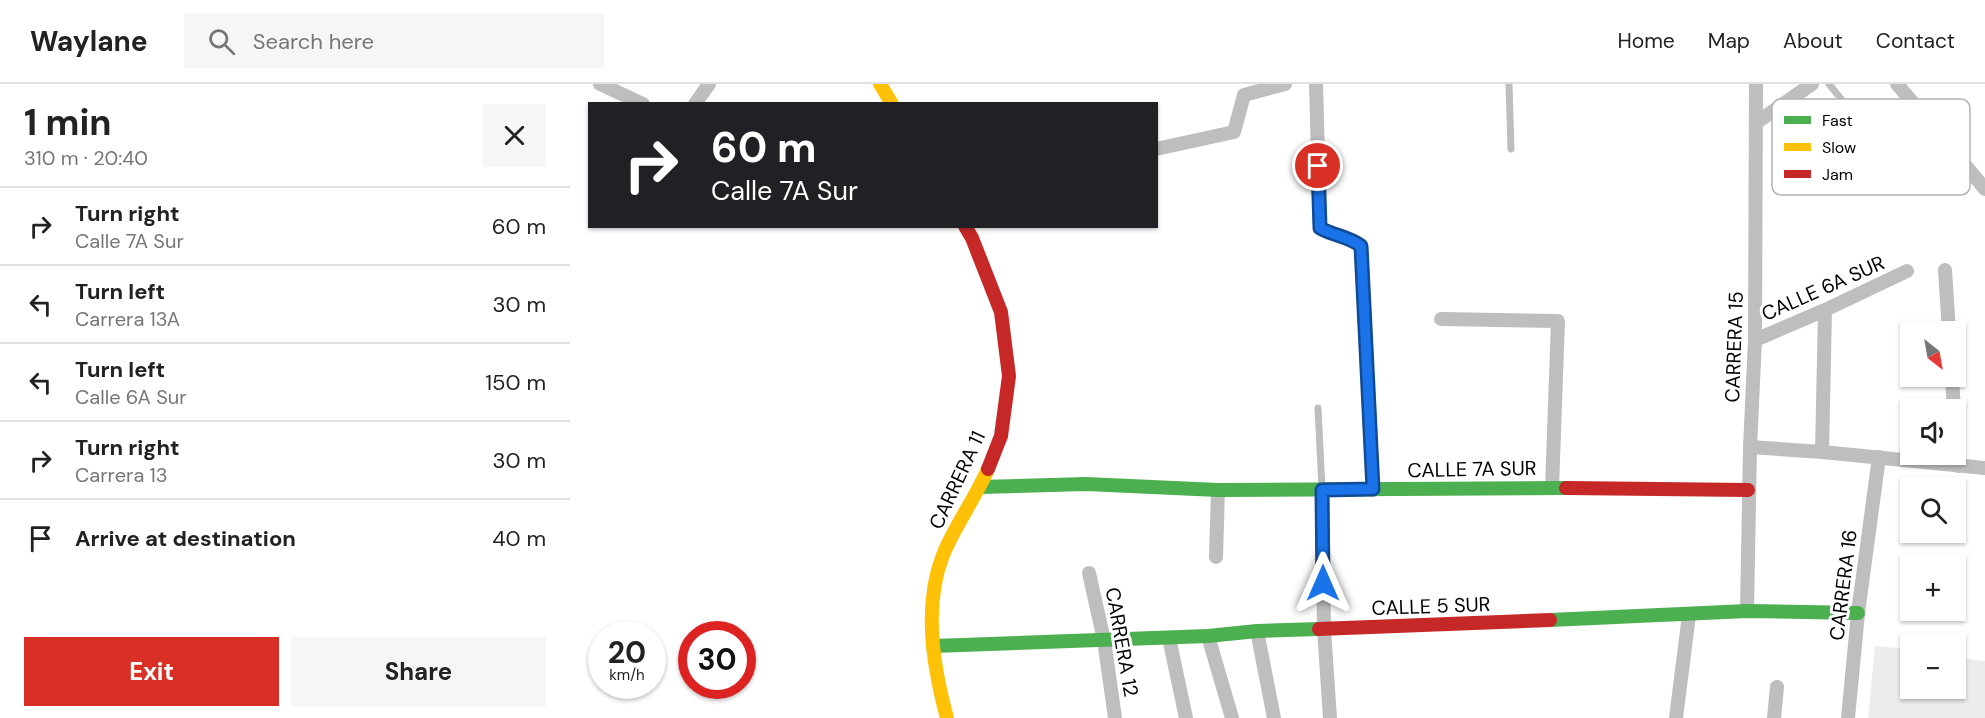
<!DOCTYPE html>
<html lang="en">
<head>
<meta charset="utf-8">
<style>
  :root { --surface:#fff; --page:#f6f6f6; --text:#222; --muted:#767676; --line:#e0e0e0; --accent:#d93025 }
  body { margin:0; font-family:"DM Sans",sans-serif; background:var(--page); color:var(--text); height:100vh; display:flex; flex-direction:column; font-size:22px; white-space:nowrap }
  * { box-sizing:border-box; margin:0 }
  p { font-size:20px; color:var(--muted) }
  .icon { flex:none; width:33px; height:33px; fill:none; stroke:currentColor; stroke-width:2; stroke-linecap:round; stroke-linejoin:round }
  .map { position:relative; flex:1; overflow:hidden }
  .drawer { display:flex; flex-direction:column; background:var(--surface); width:570px }
  .drawer>* { flex:none }
  .top-card { position:absolute; left:18px; top:18px; width:570px; height:126px; border-radius:0px; box-shadow:0 2px 4px #0004; background:#202124; color:#fff; overflow:hidden }
  .needle { width:39px; rotate:149deg }
  .buttons { position:absolute; left:1330px; top:237px; display:grid; gap:12px }
  .buttons a { display:grid; place-items:center; width:66px; height:66px; border-radius:0px; background:var(--surface); box-shadow:0 2px 4px #0004; font-size:30px }
  .speed { position:absolute; left:18px; top:537px; display:flex; gap:12px; font-size:30px; font-weight:700; text-align:center }
  .speed>* { display:grid; place-content:center; width:78px; height:78px; border-radius:50%; background:var(--surface); box-shadow:0 2px 4px #0004; line-height:1 }
  .speed small { font-size:15px; font-weight:400 }
  .speed .limit { border:9px solid #d22; background:#fff; color:#111 }
  .pin { position:absolute; display:grid; place-items:center; width:51px; height:51px; color:#fff; margin:-26px; border:3px solid #fff; border-radius:50%; box-shadow:0 2px 6px #0007 }
  .me { position:absolute; width:66px; margin:-33px; rotate:0deg; stroke-linejoin:round; filter:drop-shadow(0 0 4px #0008) }
  .turn { display:flex; align-items:center; gap:21px; height:126px; padding:0 24px; font-size:27px }
  .turn .icon { width:78px; height:78px; stroke-width:2.5 }
  .turn b { display:block; font-size:42px; line-height:51px }
  .round { display:grid; place-items:center; flex:none; width:63px; height:63px; border-radius:0px; background:var(--page) }
  .head { display:flex; align-items:center; justify-content:space-between; height:102px; padding:0 24px }
  h1 { font-size:36px; font-weight:700; line-height:45px }
  .cta { display:flex; gap:12px; margin-top:auto; padding:12px 24px }
  .cta a { flex:1; height:69px; border-radius:0px; background:var(--accent); color:#fff; font-size:24px; font-weight:700; line-height:69px; text-align:center }
  .cta a+a { background:var(--page); color:var(--text) }
  ul { padding:0; list-style:none }
  li { display:flex; align-items:center; gap:18px; height:78px; padding:0 24px; border-top:2px solid var(--line) }
  li div { flex:1 }
  li b { display:block; font-size:22px }
  li em { font-style:normal }
  header { display:flex; align-items:center; gap:36px; box-sizing:border-box; height:84px; padding:0 30px; background:var(--surface); border-bottom:2px solid var(--line) }
  header strong { font-size:28px }
  nav { display:flex; gap:33px; margin-inline-start:auto; font-size:21px }
  .search { width:420px; height:54px; background:var(--page); display:flex; align-items:center; gap:15px; box-sizing:border-box; padding:0 21px; border-radius:0px; color:var(--muted); font-size:22px }
  main { display:flex; flex:1; min-height:0 }
  .map>svg:first-child { display:block }
</style>
</head>
<body>
<header>
<strong>Waylane</strong>
<div class="search"><svg class="icon" aria-label="search" viewBox="0 0 24 24"><circle cx="10" cy="10" r="6"/><path d="M15 15l6 6"/></svg>Search here</div>
<nav><a>Home</a><a>Map</a><a>About</a><a>Contact</a></nav>
</header>
<main>
<section class="drawer">
<div class="head"><div><h1>1 min</h1><p>310 m · 20:40</p></div><a class="round"><svg class="icon" aria-label="close" viewBox="0 0 24 24"><path d="M6 6l12 12M18 6L6 18"/></svg></a></div>
<ul>
<li><svg class="icon" aria-label="right" viewBox="0 0 24 24"><path d="M7 20v-9h11M14 6l5 5-5 5"/></svg><div><b>Turn right</b><p>Calle 7A Sur</p></div><em>60 m</em></li>
<li><svg class="icon" aria-label="left" viewBox="0 0 24 24"><path d="M17 20v-9H6M10 6l-5 5 5 5"/></svg><div><b>Turn left</b><p>Carrera 13A</p></div><em>30 m</em></li>
<li><svg class="icon" aria-label="left" viewBox="0 0 24 24"><path d="M17 20v-9H6M10 6l-5 5 5 5"/></svg><div><b>Turn left</b><p>Calle 6A Sur</p></div><em>150 m</em></li>
<li><svg class="icon" aria-label="right" viewBox="0 0 24 24"><path d="M7 20v-9h11M14 6l5 5-5 5"/></svg><div><b>Turn right</b><p>Carrera 13</p></div><em>30 m</em></li>
<li><svg class="icon" aria-label="arrive" viewBox="0 0 24 24"><path d="M6 21V4h12l-3 4 3 4H6"/></svg><div><b>Arrive at destination</b></div><em>40 m</em></li>
</ul>
<div class="cta"><a>Exit</a><a>Share</a></div>
</section>
<div class="map">
<svg width="1415" height="634" viewBox="0 0 1415 634">
  <rect width="100%" height="100%" fill="#fff"/>
  <path fill="#ececec" d="M1305,562L1341,565V604H1386V574L1415,577V634H1298Z"/>
  <g fill="none" stroke-linecap="round" stroke-linejoin="round">
    <path stroke="#bebebe" stroke-width="7" d="M939,0L941,65
      M1259,0L1280,26
      M748,324L752,405"/>
    <path stroke="#bebebe" stroke-width="14" d="M30,0L73,20
      M746,0L750,144C764,152 778,152 791,162L803,406
      M1327,0L1415,105
      M125,20L139,0
      M1186,39L1242,0
      M586,65L664,48L674,11L715,0
      M1375,186L1379,248
      M871,235L988,237L982,404
      M1185,256L1255,226L1337,187
      M1382,292L1384,326
      M1386,349L1388,382
      M1180,363L1252,368L1415,384
      M1252,368L1255,226
      M752,406L754,545L760,634
      M646,473L648,406
      M519,489L534,556L545,634
      M1177,527L1180,363L1185,256L1186,0
      M687,547L704,634
      M638,552L662,634
      M599,554L616,634
      M1106,634L1119,531
      M1204,634L1207,603
      M1278,634L1288,529L1309,373"/>
    <path stroke="#4caf50" stroke-width="14" d="M410,403L516,400L648,406L996,404
      M980,536L1177,527L1288,529
      M363,562L638,552L687,547L749,545"/>
    <path stroke="#ffc107" stroke-width="14" d="M310,0L322,20
      M377,634C363,582 353,522 373,471C385,441 405,415 418,385"/>
    <path stroke="#c62828" stroke-width="14" d="M395,142L402,154L431,228L439,292L431,352L418,385
      M996,404L1178,406
      M749,545L980,536"/>
  </g>
  <g fill="none" stroke-linecap="round" stroke-linejoin="round">
    <defs>
      <path id="route" d="M748,82L750,144C764,152 778,152 791,162L803,405L752,406L753,499"/>
    </defs>
    <use href="#route" stroke="#114b97" stroke-width="15"/>
    <use href="#route" stroke="#1a73e8" stroke-width="10"/>
  </g>
  <g text-anchor="middle" stroke-width="6" stroke-linejoin="round" paint-order="stroke">
    <g font-size="20" fill="#000" stroke="#fff">
      <text transform="translate(1253 204) rotate(-24)" y="7">CALLE 6A SUR</text>
      <text transform="translate(1164 263) rotate(-88)" y="7">CARRERA 15</text>
      <text transform="translate(902 385) rotate(-1)" y="7">CALLE 7A SUR</text>
      <text transform="translate(387 396) rotate(-65)" y="7">CARRERA 11</text>
      <text transform="translate(1273 501) rotate(-83)" y="7">CARRERA 16</text>
      <text transform="translate(861 522) rotate(-2)" y="7">CALLE 5 SUR</text>
      <text transform="translate(552 558) rotate(80)" y="7">CARRERA 12</text>
    </g>
  </g>
  <rect x="1202" y="15" width="198" height="96" rx="9" fill="#fff" stroke="#b2b2b2" stroke-width="1.5"/>
  <rect x="1214" y="32" width="27" height="8" fill="#4caf50"/>
  <rect x="1214" y="59" width="27" height="8" fill="#ffc107"/>
  <rect x="1214" y="86" width="27" height="8" fill="#c62828"/>
  <g font-size="16" fill="#000">
    <text x="1252" y="42">Fast</text>
    <text x="1252" y="69">Slow</text>
    <text x="1252" y="96">Jam</text>
  </g>
</svg>
<div class="buttons">
<a><svg class="needle" viewBox="-14 -14 28 28"><path d="M0-13l5 13h-10z" fill="#e53935"/><path d="M0 13l5-13h-10z" fill="#767676"/></svg></a>
<a><svg class="icon" aria-label="sound" viewBox="0 0 24 24"><path d="M4 9h4l5-4v14l-5-4H4zM17 9q2 3 0 6"/></svg></a>
<a><svg class="icon" aria-label="search" viewBox="0 0 24 24"><circle cx="10" cy="10" r="6"/><path d="M15 15l6 6"/></svg></a>
<a>+</a>
<a>−</a>
</div>
<div class="speed"><div>20<small>km/h</small></div><div class="limit">30</div></div>
<div class="pin" style="left:748px;top:82px;background:#d93025"><svg class="icon" aria-label="arrive" viewBox="0 0 24 24"><path d="M6 21V4h12l-3 4 3 4H6"/></svg></div>
<svg class="me" style="left:753px;top:499px" viewBox="-20 -20 40 40"><path d="M0-17L14 15 0 8-14 15z" fill="#1a73e8" stroke="#fff" stroke-width="4"/></svg>
<div class="top-card">
<div class="turn"><svg class="icon" aria-label="right" viewBox="0 0 24 24"><path d="M7 20v-9h11M14 6l5 5-5 5"/></svg><div><b>60 m</b>Calle 7A Sur</div></div>
</div>
</div>
</main>
</body>
</html>
